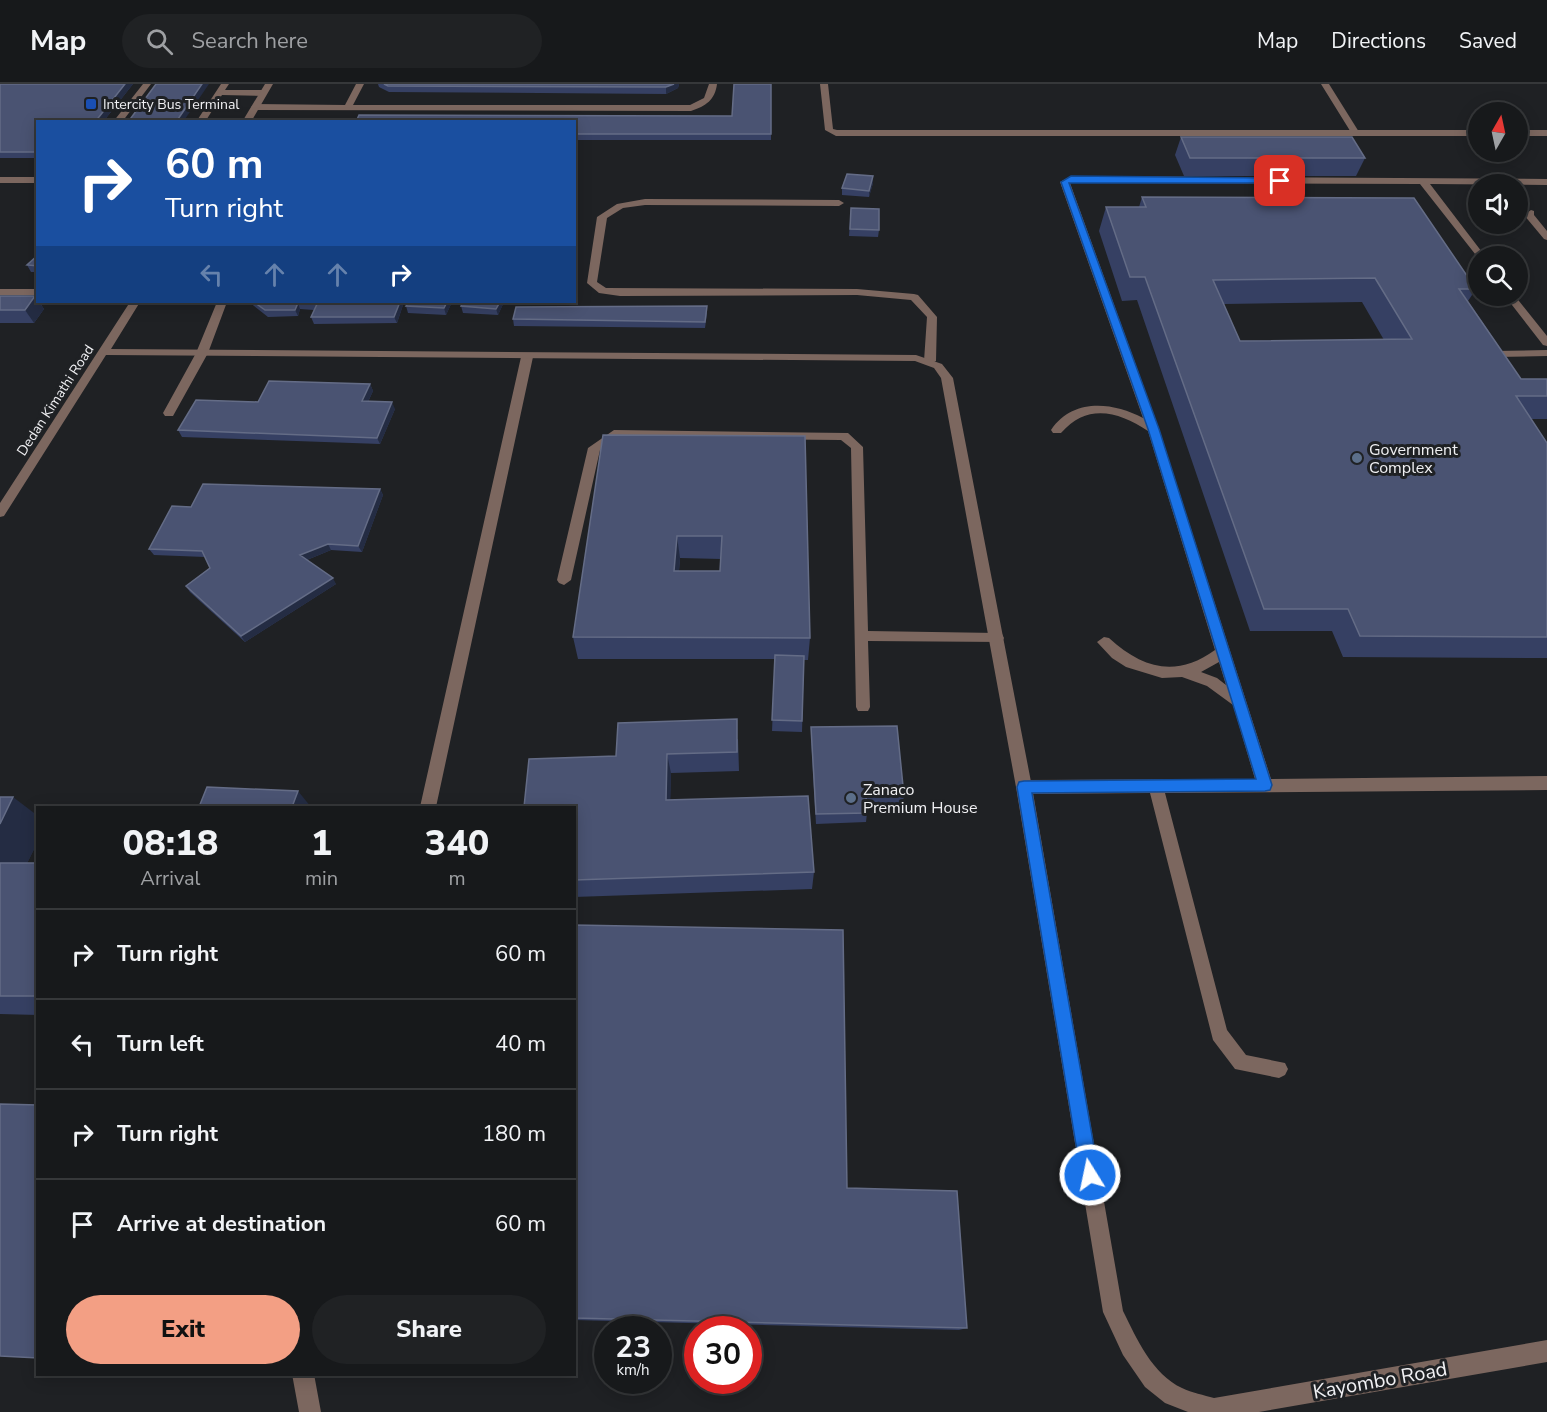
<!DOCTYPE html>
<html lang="en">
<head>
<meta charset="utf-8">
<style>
  :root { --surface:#17191b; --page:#202224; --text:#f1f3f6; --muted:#9ea0a3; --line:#36383a; --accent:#f39f84 }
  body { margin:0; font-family:"Nunito Sans",sans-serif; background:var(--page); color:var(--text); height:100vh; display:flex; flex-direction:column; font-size:22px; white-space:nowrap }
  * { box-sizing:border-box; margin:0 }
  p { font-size:20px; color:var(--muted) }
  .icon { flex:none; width:33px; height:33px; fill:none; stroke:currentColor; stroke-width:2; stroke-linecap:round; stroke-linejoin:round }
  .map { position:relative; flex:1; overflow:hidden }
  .drawer { position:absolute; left:36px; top:722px; width:540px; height:570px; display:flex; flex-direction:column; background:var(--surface); border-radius:0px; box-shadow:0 3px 15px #0003,0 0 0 2px var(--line) }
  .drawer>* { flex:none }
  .top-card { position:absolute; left:36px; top:36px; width:540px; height:183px; border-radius:0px; box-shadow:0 3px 15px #0003,0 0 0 2px var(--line); background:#1a4fa0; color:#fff; overflow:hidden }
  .needle { width:39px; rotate:9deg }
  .controls { position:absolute; left:1468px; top:18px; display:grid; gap:12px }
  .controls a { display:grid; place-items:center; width:60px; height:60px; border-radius:50%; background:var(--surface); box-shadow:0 3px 15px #0003,0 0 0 2px var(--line); font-size:30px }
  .speed { position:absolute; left:594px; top:1232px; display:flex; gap:12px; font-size:30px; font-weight:700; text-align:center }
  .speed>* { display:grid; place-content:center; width:78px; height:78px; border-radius:50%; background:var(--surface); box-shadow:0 3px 15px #0003,0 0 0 2px var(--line); line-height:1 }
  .speed small { font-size:15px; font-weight:400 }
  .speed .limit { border:9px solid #d22; background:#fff; color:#111 }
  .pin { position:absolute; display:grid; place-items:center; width:51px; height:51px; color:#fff; margin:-26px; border-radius:12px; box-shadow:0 3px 9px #0006 }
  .me { position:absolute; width:66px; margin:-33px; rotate:350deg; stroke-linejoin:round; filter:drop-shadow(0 0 4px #0008) }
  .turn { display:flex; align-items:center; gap:21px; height:126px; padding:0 30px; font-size:27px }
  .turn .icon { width:78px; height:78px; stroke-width:2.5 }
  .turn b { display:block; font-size:42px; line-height:51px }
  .lanes { display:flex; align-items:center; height:57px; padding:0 30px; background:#0003; justify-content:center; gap:30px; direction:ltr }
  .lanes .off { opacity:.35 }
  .eta { display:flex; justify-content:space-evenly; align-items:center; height:102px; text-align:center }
  .eta b { font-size:36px; font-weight:800; line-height:42px }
  .button { display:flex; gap:12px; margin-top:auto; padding:12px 30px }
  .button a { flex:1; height:69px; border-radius:36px; background:var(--accent); color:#111; font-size:24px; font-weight:800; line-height:69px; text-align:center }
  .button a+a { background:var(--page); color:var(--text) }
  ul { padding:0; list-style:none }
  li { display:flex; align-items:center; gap:18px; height:90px; padding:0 30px; border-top:2px solid var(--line) }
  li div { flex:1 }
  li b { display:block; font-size:22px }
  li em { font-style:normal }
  header { display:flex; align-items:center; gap:36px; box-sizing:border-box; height:84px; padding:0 30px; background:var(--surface); border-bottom:2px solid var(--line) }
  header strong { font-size:28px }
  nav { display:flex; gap:33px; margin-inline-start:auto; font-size:21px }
  .search { width:420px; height:54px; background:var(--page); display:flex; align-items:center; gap:15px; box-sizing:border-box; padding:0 21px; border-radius:33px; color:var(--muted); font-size:22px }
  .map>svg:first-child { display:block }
</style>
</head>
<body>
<header>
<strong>Map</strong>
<div class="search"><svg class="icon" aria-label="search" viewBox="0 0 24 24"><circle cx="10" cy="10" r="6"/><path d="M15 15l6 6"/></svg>Search here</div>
<nav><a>Map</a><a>Directions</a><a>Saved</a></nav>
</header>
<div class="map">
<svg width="1547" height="1328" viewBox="0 0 1547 1328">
  <rect width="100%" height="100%" fill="#1f2124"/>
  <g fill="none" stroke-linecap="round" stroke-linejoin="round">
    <path fill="#7c675f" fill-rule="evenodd" d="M143,0H151L122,38H113Z
      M221,0H229L225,6H263L267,9L263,12L222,11L205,38H196Z
      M356,0H364L353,21H690L704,14L709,0H717C715,16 706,22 691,27L255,26L251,23L255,20L345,21Z
      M1321,0H1329L1359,48L1358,50H1352Z
      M1071,92L1547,95V101L1430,100L1485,172H1479V175L1420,100L1070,99L1159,345L1271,695L1547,692V706L1165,709L1227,946L1246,971L1285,979L1288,985L1285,991L1279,994L1235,985L1213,956L1150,709L1024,710L1019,708L1016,703L1019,698L1024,696L1255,695L1233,621L1207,602L1182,593L1162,594L1126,583L1112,574L1097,558L1104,553L1109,554C1143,585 1176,594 1215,566L1148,347C1118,327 1087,319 1061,349H1053L1051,346C1073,314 1112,318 1143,334L1060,98ZM1219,578L1226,601L1217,594L1201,588Z
      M0,93H38V99H0Z
      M645,115L839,116L844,119L839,122L645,121L623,124L607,134L597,198L606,204L857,205L914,210L918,211L937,233L936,277L930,280L924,277L927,233L911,216L857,211L620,212L599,209L587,199L597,133L617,120Z
      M1531,126L1534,127V131L1547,147V156L1544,155L1524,131Z
      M0,205H38V211H0Z
      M1505,212H1515L1547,252V262L1543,261Z
      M217,218H227L208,269L173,332H165L163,329L196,269Z
      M1547,266V272L1495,273L1489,270L1495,267Z
      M527,270L533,273L436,723H420L521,273Z
      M614,346L848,349L863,363L868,547L997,549L1002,550L1004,554L1002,558L868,557L870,623L868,627H858L856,623L851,364L841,356L617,354L600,366L571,496L564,501L559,499L557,496L588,364Z
      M292,1290H314L321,1328H299Z"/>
    <path fill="#7c675f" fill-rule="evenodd" d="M265,0H273L251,38H242Z
      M820,0H828L833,45L837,46H1479V52H836L825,46Z
      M1518,46H1547V52H1518Z
      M130,218H140L111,265L916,271L942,280L953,294L1032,703L1123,1227C1137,1255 1152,1290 1182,1304C1192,1309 1204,1311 1214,1314L1547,1256V1278L1259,1328H1188L1165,1319L1145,1303L1123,1271L1103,1228L1016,703L941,294L934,284L915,277L106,271L4,432L0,433V419Z"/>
  </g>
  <path fill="#364063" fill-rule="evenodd" d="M0,0H133L103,38H38V74H0Z
    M378,0H679L678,4L666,10L389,8L379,3Z
    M771,0V56H574V38L732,32Z
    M1181,53L1365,74L1356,92H1184L1175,71Z
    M873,92V99L869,113L842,111V104Z
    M1142,113L1476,205L1468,217L1521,295H1547V335H1531L1547,359V574L1343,573L1332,547H1250L1137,216L1122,217L1099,147L1106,123H1139ZM1362,218L1384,256L1240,257L1224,220Z
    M851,124L879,146L878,153L849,152Z
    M38,171V188H31L27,181Z
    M0,212L38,216L44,225L34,239H0Z
    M249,218H404L397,239L314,240L311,233L314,226L300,225L298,232L268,233Z
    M452,218L446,231L408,229L406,222Z
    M504,218L498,231L463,229L461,222Z
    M707,229L705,244L514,242L513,235Z
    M370,300L373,307L368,318L395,325L380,360L182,353L178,346Z
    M603,351L805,352L810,554L808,576H804L802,648L772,647L775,575H578L573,553ZM680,474L721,475L720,487H679Z
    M380,405L383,411L362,468L331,466L307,476L336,500L245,558L190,508L186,502L210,484L205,473L154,471L149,465L191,423Z
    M811,643L904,712L902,722H867V729L866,738L816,740L811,654Z
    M738,655L739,687L671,689L670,716L814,788L812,805L574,813V723L616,672Z
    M0,713L38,732V757L27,779H38V931L0,930Z
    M574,841L847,1104L967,1244L959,1246L574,1236Z"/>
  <path fill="#242c43" d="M125,0H133L103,38H95Z
    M202,0H209L183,38H176Z
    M674,0H679L678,4L666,10V3Z
    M873,92V99L869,113V107Z
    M35,212L38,218H39L44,225L34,239L25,226Z
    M400,218H404L397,239L394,233Z
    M447,218H452L446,231L444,224Z
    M500,218H504L498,231L496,225Z
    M298,219L300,225L298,232L295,226Z
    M370,300L373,307L365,324L362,317Z
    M392,318L395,325L380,360L377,354Z
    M380,405L383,411L362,468L358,462Z
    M677,452L680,474L677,509L674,487Z
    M328,460L331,466L304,477L300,471Z
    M333,494L336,500L245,558L241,552Z
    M667,670L671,689L670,735L666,716Z
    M298,707L311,723H292Z
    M13,713L38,732V757L16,802L0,792V740Z"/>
  <path fill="#4a5372" stroke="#646c86" stroke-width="1.5" fill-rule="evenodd" d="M0,0H125L95,38H38V68H0Z
    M156,0H202L176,38H128Z
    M384,0H674L666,3L388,2Z
    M734,0H771V50H574V38H356L359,31L732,32Z
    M1181,53H1352L1365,74H1190Z
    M847,90L873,92L869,107L842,104Z
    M1142,113L1414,114L1476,205H1459L1521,295H1547V312H1516L1547,359V553L1360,552L1348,525H1264L1145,193H1130L1106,123H1146ZM1375,194L1412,255L1240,257L1213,196Z
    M851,124L879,125V146L850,145Z
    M38,171V182L27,181Z
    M0,212H35L25,226H0Z
    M254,218H314V219H298L295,226H265Z
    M318,218H400L394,233H311Z
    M409,218H447L444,224L406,222Z
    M463,218H500L496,225L461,222Z
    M707,222L705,238L513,235L516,223Z
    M269,297L370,300L362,317L392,318L377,354L178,346L196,316L258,318Z
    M603,351L805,352L810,554L573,553ZM677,452H722L720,487H674Z
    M203,400L380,405L358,462L328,460L300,471L333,494L241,552L186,502L210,484L202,467L149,465L172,422L191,423Z
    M775,571L804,572L802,637L772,636Z
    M737,635V668L667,670L666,716L808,712L814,788L574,796V723H524L529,675L616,672L618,639Z
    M897,642L904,712H866L867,729L816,730L811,643Z
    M207,703L298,707L292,723H199Z
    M0,713H13L0,740Z
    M0,779H38V912H0Z
    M574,841L843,846L847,1104L957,1107L967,1244L574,1234Z
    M0,1020L38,1021V1274L0,1272Z"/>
  <path fill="#1a73e8" stroke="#114b97" stroke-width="1.5" d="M1071,92L1280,94L1284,97L1280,99H1069L1159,345L1272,701L1270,706L1265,707L1032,709L1099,1091L1096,1097L1090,1100L1084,1097L1081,1091L1017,703L1019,698L1024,697L1256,695L1148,345L1061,98Z"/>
  <rect fill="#1a4fb4" stroke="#1f2124" stroke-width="2" x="85" y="14" width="12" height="12" rx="3"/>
  <g fill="#5c6f8a" stroke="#1f2124" stroke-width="2">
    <circle cx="1357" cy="374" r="6"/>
    <circle cx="851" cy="714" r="6"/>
  </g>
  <g text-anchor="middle" stroke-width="6" stroke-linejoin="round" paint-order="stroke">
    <g font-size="14" fill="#f0f0f3" stroke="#1f2124" text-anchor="start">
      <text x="103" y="25">Intercity Bus Terminal</text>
    </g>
    <g font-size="14" fill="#f0f0f3" stroke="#1f2124">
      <text transform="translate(55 316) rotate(-57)" y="5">Dedan Kimathi Road</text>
    </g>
    <g font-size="16" fill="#f0f0f3" stroke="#1f2124" text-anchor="start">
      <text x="1369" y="371">Government<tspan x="1369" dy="18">Complex</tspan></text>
      <text x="863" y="711">Zanaco<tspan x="863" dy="18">Premium House</tspan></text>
    </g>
    <g font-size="20" fill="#f0f0f3" stroke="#1f2124">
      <text transform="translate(1380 1296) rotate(-10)" y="7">Kayombo Road</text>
    </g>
  </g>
</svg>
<div class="controls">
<a><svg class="needle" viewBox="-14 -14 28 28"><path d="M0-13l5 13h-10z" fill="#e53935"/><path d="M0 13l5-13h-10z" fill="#9ea0a3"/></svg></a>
<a><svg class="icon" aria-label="sound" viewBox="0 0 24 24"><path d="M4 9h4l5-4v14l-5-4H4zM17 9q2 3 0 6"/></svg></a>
<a><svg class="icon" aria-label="search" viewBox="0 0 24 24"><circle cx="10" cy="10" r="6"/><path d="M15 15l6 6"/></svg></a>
</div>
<div class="speed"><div>23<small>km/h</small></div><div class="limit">30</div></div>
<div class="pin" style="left:1280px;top:97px;background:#d93025"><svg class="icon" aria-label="arrive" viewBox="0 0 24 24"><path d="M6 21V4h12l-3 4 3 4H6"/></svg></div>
<svg class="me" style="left:1090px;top:1091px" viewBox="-20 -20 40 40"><circle r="17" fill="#1a73e8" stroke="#fff" stroke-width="3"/><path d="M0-11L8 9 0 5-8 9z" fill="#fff"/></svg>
<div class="top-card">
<div class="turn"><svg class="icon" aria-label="right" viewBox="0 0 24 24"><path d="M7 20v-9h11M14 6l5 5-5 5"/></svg><div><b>60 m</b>Turn right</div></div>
<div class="lanes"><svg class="icon off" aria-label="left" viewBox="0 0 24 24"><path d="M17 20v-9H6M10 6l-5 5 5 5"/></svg><svg class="icon off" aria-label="ahead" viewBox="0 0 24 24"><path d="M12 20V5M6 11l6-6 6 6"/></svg><svg class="icon off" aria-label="ahead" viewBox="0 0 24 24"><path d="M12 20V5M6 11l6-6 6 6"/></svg><svg class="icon" aria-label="right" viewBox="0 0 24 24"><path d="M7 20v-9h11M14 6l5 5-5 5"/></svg></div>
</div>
<section class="drawer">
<div class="eta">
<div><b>08:18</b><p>Arrival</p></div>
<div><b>1</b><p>min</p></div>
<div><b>340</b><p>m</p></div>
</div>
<ul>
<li><svg class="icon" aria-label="right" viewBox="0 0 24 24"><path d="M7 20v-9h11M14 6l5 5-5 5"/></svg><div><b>Turn right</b></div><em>60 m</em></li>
<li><svg class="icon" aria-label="left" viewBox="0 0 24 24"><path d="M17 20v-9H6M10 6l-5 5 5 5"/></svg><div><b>Turn left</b></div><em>40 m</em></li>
<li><svg class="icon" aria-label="right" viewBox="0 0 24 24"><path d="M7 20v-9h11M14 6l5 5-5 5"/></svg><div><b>Turn right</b></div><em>180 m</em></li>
<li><svg class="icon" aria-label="arrive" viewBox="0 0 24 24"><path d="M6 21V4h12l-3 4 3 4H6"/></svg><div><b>Arrive at destination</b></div><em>60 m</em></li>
</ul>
<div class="button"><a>Exit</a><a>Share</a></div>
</section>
</div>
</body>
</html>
